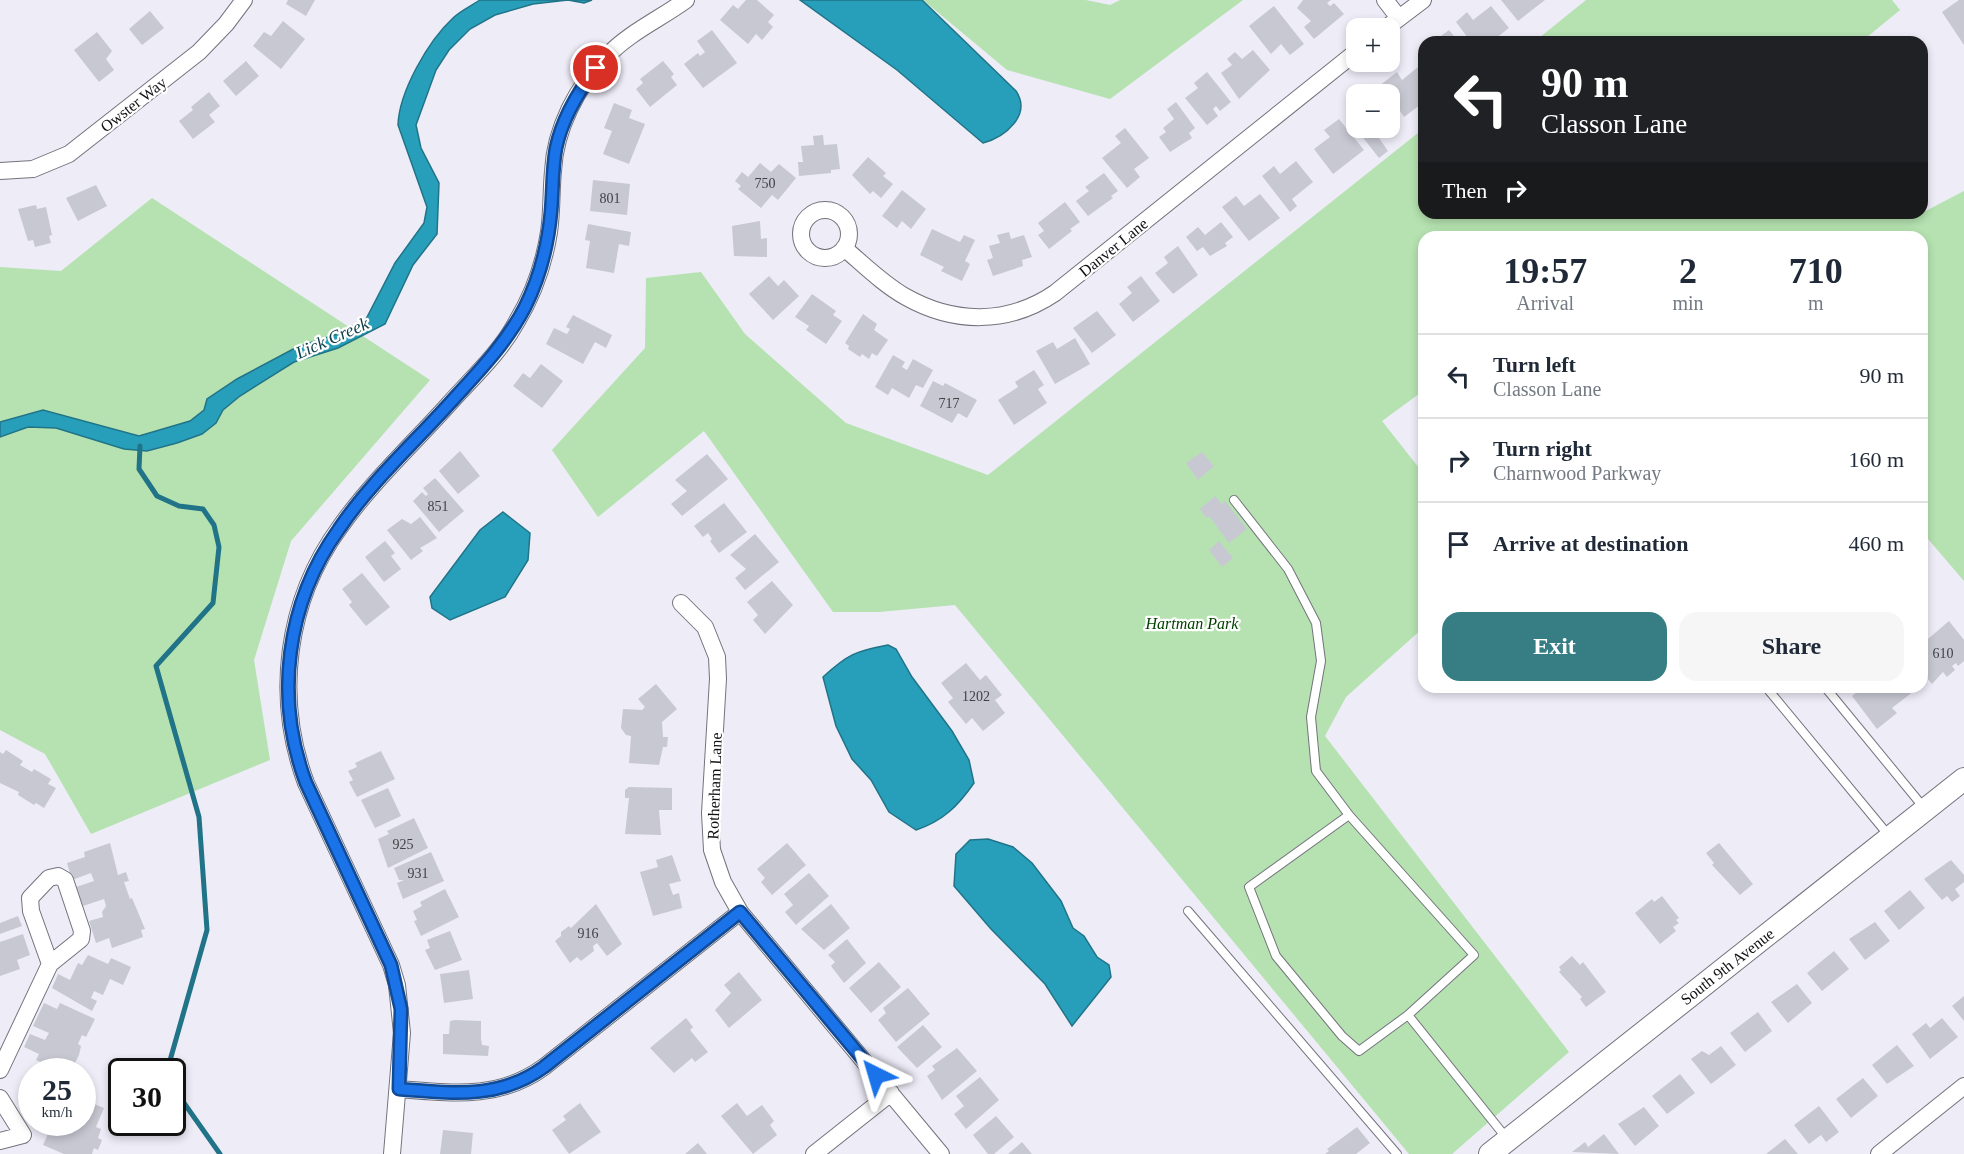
<!DOCTYPE html>
<html lang="en">
<head>
<meta charset="utf-8">
<style>
  :root { --surface:#fff; --page:#f6f6f7; --text:#1f2937; --muted:#747a83; --line:#e0e1e3; --accent:#367e84 }
  body { margin:0; font-family:"Times New Roman",serif; background:var(--page); color:var(--text); height:100vh; display:flex; flex-direction:column; font-size:22px; white-space:nowrap }
  * { box-sizing:border-box; margin:0 }
  p { font-size:20px; color:var(--muted) }
  .icon { flex:none; width:33px; height:33px; fill:none; stroke:currentColor; stroke-width:2; stroke-linecap:round; stroke-linejoin:round }
  .map { position:relative; flex:1; overflow:hidden }
  .drawer { position:absolute; left:1418px; top:231px; width:510px; height:462px; display:flex; flex-direction:column; background:var(--surface); border-radius:18px; box-shadow:0 3px 9px #0003 }
  .drawer>* { flex:none }
  .hud { position:absolute; left:1418px; top:36px; width:510px; height:183px; border-radius:18px; box-shadow:0 3px 9px #0003; background:#202124; color:#fff; overflow:hidden }
  .tools { position:absolute; left:1346px; top:18px; display:grid; gap:12px }
  .tools a { display:grid; place-items:center; width:54px; height:54px; border-radius:12px; background:var(--surface); box-shadow:0 3px 9px #0003; font-size:30px }
  .speed { position:absolute; left:18px; top:1058px; display:flex; gap:12px; font-size:30px; font-weight:700; text-align:center }
  .speed>* { display:grid; place-content:center; width:78px; height:78px; border-radius:50%; background:var(--surface); box-shadow:0 3px 9px #0003; line-height:1 }
  .speed small { font-size:15px; font-weight:400 }
  .speed .limit { border:3px solid #111; border-radius:9px; background:#fff; color:#111 }
  .pin { position:absolute; display:grid; place-items:center; width:51px; height:51px; color:#fff; margin:-26px; border:3px solid #fff; border-radius:50%; box-shadow:0 2px 6px #0007 }
  .me { position:absolute; width:66px; margin:-33px; rotate:320deg; stroke-linejoin:round; filter:drop-shadow(0 0 4px #0008) }
  .turn { display:flex; align-items:center; gap:21px; height:126px; padding:0 24px; font-size:27px }
  .turn .icon { width:78px; height:78px; stroke-width:2.5 }
  .turn b { display:block; font-size:42px; line-height:51px }
  .then { display:flex; align-items:center; height:57px; padding:0 24px; background:#0003; gap:12px; font-size:22px }
  .eta { display:flex; justify-content:space-evenly; align-items:center; height:102px; text-align:center }
  .eta b { font-size:36px; font-weight:700; line-height:42px }
  .action { display:flex; gap:12px; margin-top:auto; padding:12px 24px }
  .action a { flex:1; height:69px; border-radius:18px; background:var(--accent); color:#fff; font-size:24px; font-weight:700; line-height:69px; text-align:center }
  .action a+a { background:var(--page); color:var(--text) }
  ul { padding:0; list-style:none }
  li { display:flex; align-items:center; gap:18px; height:84px; padding:0 24px; border-top:2px solid var(--line) }
  li div { flex:1 }
  li b { display:block; font-size:22px }
  li em { font-style:normal }
  .map>svg:first-child { display:block }
</style>
</head>
<body>
<div class="map">
<svg width="1964" height="1154" viewBox="0 0 1964 1154">
  <rect width="100%" height="100%" fill="#edecf7"/>
  <path fill="#b5e2b0" d="M923,0H1086L1110,5L1120,0H1243L1110,99L1007,70Z
    M1586,0H1892L1900,10L1861,42H1534Z
    M1423,129L1424,213H1913L1916,216L1964,191V581L1922,532V237H1424L1423,391L1382,421L1423,473V628L1346,697L1325,736L1569,1052L1452,1154H1409L955,605L879,612H833L704,431L598,517L552,450L645,348L646,278L701,272L745,334L846,423L988,475Z
    M152,198L430,380L291,541L254,660L270,760L91,834L45,754L0,730V267L61,271Z"/>
  <path fill="#289fba" stroke="#217488" stroke-width="1.5" d="M480,0H592L584,3L568,0L533,4L495,15L470,29L449,50L436,70L416,125L421,148L439,183L437,234L413,265L385,324L338,348L294,362L240,396L223,410L216,423L202,434L177,443L147,451L124,449L56,428L28,427L0,437V422L43,410L139,436L190,421L204,410L207,399L237,379L297,347L341,333L366,319L395,263L424,223L427,207L398,125C399,92 428,41 453,18C460,11 471,6 480,0Z
    M800,0H922L1016,91C1032,115 1005,137 983,143L897,70Z
    M503,512L530,533L528,560L505,597L450,620L432,608L430,597L480,530Z
    M888,645L896,649L912,677L952,731L969,760L974,783C958,806 943,821 916,830L889,812L871,780L852,759L836,726L823,677C848,654 856,651 888,645Z
    M988,839L1013,847L1032,863L1061,901L1073,928L1084,936L1097,957L1109,965L1111,977L1072,1026L1045,984L991,929L954,886L956,854L970,840Z"/>
  <g fill="none" stroke-linecap="round" stroke-linejoin="round">
    <path stroke="#217488" stroke-width="5" d="M140,446L139,469L157,496L179,506L203,509L214,525L219,547L213,603L156,666L199,817L207,930L167,1071
      M172,1086L220,1154"/>
  </g>
  <path fill="#c8c8d3" d="M288,0H315L306,16L286,4Z
    M746,0H757L774,15L768,22L773,27L762,40L756,34L748,44L720,20L733,5L738,9Z
    M1303,0H1331L1327,3L1330,6L1334,3L1344,14L1314,39L1304,27L1311,21L1297,8Z
    M1501,0H1545L1518,21Z
    M1959,0H1964V45L1942,12Z
    M1274,6L1304,44L1290,55L1281,44L1271,54L1249,26Z
    M1491,6L1509,28L1491,42H1471L1456,22L1467,12L1473,20Z
    M150,11L164,28L142,45L129,29Z
    M283,21L305,39L281,69L253,46L264,32L271,36Z
    M712,30L737,63L703,88L684,64L698,53L700,56L705,52L697,41Z
    M1449,30L1459,42H1433Z
    M97,32L112,51L106,59L114,70L99,82L74,50Z
    M1253,50L1270,70L1239,99L1221,73L1232,65L1227,59L1235,52L1242,59Z
    M246,61L259,76L236,96L223,81Z
    M663,61L674,74L671,77L677,85L650,107L636,89L643,83L640,79Z
    M1418,67L1424,74V102L1404,117L1389,94L1379,86L1397,72L1402,80Z
    M1207,72L1231,102L1220,111L1216,106L1213,109L1218,116L1207,125L1185,98L1198,88L1194,83Z
    M209,92L220,106L209,115L215,122L193,139L179,121L193,110L191,107Z
    M1176,102L1195,128L1189,133L1192,138L1170,152L1159,137L1166,132L1163,128L1174,119L1167,109Z
    M614,103L632,110L629,118L645,124L629,164L603,154L612,131L604,128Z
    M1389,108L1400,122L1379,138L1388,151L1379,158L1350,121L1356,116V128H1389Z
    M1339,119L1364,150L1333,174L1314,149L1330,137L1324,130Z
    M1125,128L1149,158L1134,169L1140,177L1127,188L1102,158L1121,143L1115,136Z
    M823,135L824,145L837,144L840,169L831,170V173L799,176L798,162H803L801,146L814,145L813,136Z
    M868,157L886,173L883,176L893,184L881,198L873,191L870,194L852,175Z
    M1296,161L1313,182L1292,199L1297,206L1290,212L1262,176L1274,166L1280,174Z
    M760,163L771,172L779,164L796,178L778,200L772,195L761,208L738,189L741,186L735,181L742,172L748,177Z
    M1104,173L1118,191L1111,196L1113,198L1088,216L1076,201L1089,191L1085,187Z
    M593,180L630,184L627,215L590,211Z
    M96,185L107,206L78,221L66,198Z
    M902,190L926,209L911,229L902,221L897,228L882,216Z
    M1260,194L1280,218L1249,241L1222,207L1236,196L1244,206Z
    M1065,202L1080,222L1070,229L1072,231L1049,249L1038,235L1044,231L1038,223Z
    M36,205L37,209L46,207L52,235L49,236L51,243L35,247L33,240L28,241L18,209Z
    M760,221L761,239L767,238V257L734,256L732,226Z
    M1221,222L1233,237L1225,243L1227,246L1210,256L1203,247L1197,251L1186,237L1198,227L1205,235Z
    M588,224L631,232L629,246L619,244L614,273L586,268L590,241L585,240Z
    M932,229L960,242L964,235L975,240L965,261L970,264L962,281L941,271L944,267L920,255Z
    M1009,232L1011,239L1024,235L1032,257L1022,260L1023,266L993,276L987,260L993,258L989,246L1000,243L997,235Z
    M1178,246L1198,275L1173,294L1155,273L1168,263L1164,257Z
    M769,276L778,286L784,280L799,296L773,320L749,294Z
    M1141,276L1160,301L1133,322L1119,304L1132,293L1127,287Z
    M812,294L836,311L833,315L842,321L826,344L806,330L809,326L795,317Z
    M1097,311L1116,335L1092,353L1073,328Z
    M863,314L877,324L874,330L888,340L877,356L872,353L869,359L862,354L860,357L848,349L849,346L845,343Z
    M573,315L612,335L606,348L595,342L583,364L546,344L554,328L567,334L570,329L566,327Z
    M1075,338L1090,364L1055,384L1036,351L1053,342L1057,349Z
    M893,355L905,362L902,367L907,370L913,359L933,370L923,388L916,385L909,398L892,388L888,395L875,387Z
    M541,364L563,381L542,408L513,386L523,373L530,378Z
    M1034,370L1044,385L1038,389L1047,403L1014,425L998,400L1018,387L1015,382Z
    M933,381L943,386L945,383L977,400L967,418L958,413L952,423L920,406Z
    M460,451L480,476L458,494L439,471Z
    M1202,452L1214,466L1198,480L1186,463Z
    M707,454L728,479L682,516L671,504L687,491L675,480Z
    M435,478L464,511L439,532L413,501L422,492L426,496L428,494L423,488Z
    M1215,496L1222,504L1225,501L1247,529L1229,543L1209,516L1206,518L1200,509Z
    M724,503L747,532L719,553L710,541L712,539L708,533L703,537L694,526Z
    M420,517L437,538L420,548L423,551L411,560L387,530L402,519L411,524Z
    M755,534L779,562L745,590L735,578L746,569L730,555Z
    M385,541L395,553L391,556L401,569L384,582L365,557Z
    M1219,541L1233,558L1222,567L1209,550Z
    M362,573L390,607L366,626L349,605L352,602L342,589Z
    M772,581L793,605L765,634L753,620L758,615L747,602Z
    M1949,621L1964,640V661L1958,666L1956,663L1952,666L1955,670L1947,677L1943,672L1932,684L1922,672V644Z
    M966,663L980,680L986,675L1002,695L995,700L1005,713L983,731L972,718L966,724L948,702L953,698L941,683Z
    M656,684L677,709L662,722L663,737H668L667,747H663L659,765L629,763L631,736L626,735L621,728L623,709L642,710L645,707L638,699Z
    M1863,687H1911L1914,691L1892,708L1897,713L1877,729L1852,696Z
    M6,750L23,761L20,765L32,772L34,769L51,779L48,784L56,788L44,808L36,803L34,805L18,795L19,792L0,783V752L3,754Z
    M381,751L395,779L357,797L349,782L353,780L348,771L357,767L355,763Z
    M629,787L672,788V810H659L661,835L625,834L629,798H625V790Z
    M388,788L401,816L375,828L361,800Z
    M414,818L428,848L388,868L378,839L389,834L387,831Z
    M110,843L118,875L126,872L129,881L124,882L130,899L132,898L145,929L141,930L143,937L112,948L109,938L96,943L89,921L103,917L102,912L106,906L104,899L83,906L76,887L94,881L91,873L72,880L67,863L85,857L84,852Z
    M787,843L806,865L772,895L761,882L765,878L757,869Z
    M1719,843L1753,884L1740,895L1712,865L1714,863L1706,853Z
    M431,852L444,881L403,899L397,883L404,880H399L394,868Z
    M672,855L681,881L669,884L673,895L679,893L682,908L653,916L640,872L658,867L656,860Z
    M1951,860L1964,875V882L1955,889L1960,896L1952,902L1947,896L1942,900L1924,879Z
    M809,873L829,896L796,925L785,912L793,905L784,894Z
    M445,889L459,917L421,936L414,921L417,920L413,911L422,906L420,902Z
    M1910,890L1925,908L1899,930L1884,911Z
    M1662,896L1679,918L1676,920L1679,923L1673,927L1676,931L1660,944L1635,913L1652,899L1654,902Z
    M596,904L622,944L607,956L597,943L593,946L594,951L581,961L577,957L570,963L555,941L561,936V932L569,926L571,928Z
    M831,904L850,928L824,950L801,929Z
    M18,916L22,926L0,934V923Z
    M1875,922L1890,941L1865,960L1849,939Z
    M450,931L462,960L435,970L425,950L430,948L427,940Z
    M23,934L30,955L17,960L20,969L0,976V942Z
    M847,939L866,963L844,983L831,966L835,962L828,955Z
    M1834,951L1849,969L1822,991L1807,973Z
    M88,955L108,964L111,958L131,967L123,985L110,979L103,995L94,991L91,998L97,1001L92,1011L52,988L58,974L70,980L78,963L82,965Z
    M1572,956L1580,965L1583,962L1606,992L1586,1007L1580,999L1582,997L1559,972L1561,970L1559,967Z
    M879,962L901,987L871,1013L849,988Z
    M469,970L473,999L444,1003L440,974Z
    M739,972L762,1000L729,1028L715,1010L731,993L724,985Z
    M1797,984L1812,1003L1788,1023L1771,1002Z
    M908,988L930,1014L896,1042L878,1020L886,1013L883,1008Z
    M1964,996V1021L1952,1006Z
    M44,1003L57,1009L60,1003L95,1019L86,1037L82,1035L78,1044L81,1046L79,1055L71,1071H60L36,1060L39,1054L24,1047L30,1034L45,1040L49,1033L33,1026Z
    M1758,1012L1772,1031L1745,1052L1730,1033Z
    M686,1018L693,1027L690,1030L708,1052L695,1062L692,1058L674,1073L650,1048Z
    M1942,1018L1958,1037L1930,1059L1912,1034L1926,1023L1930,1028Z
    M455,1020L481,1021V1039L482,1045L489,1046L488,1056L443,1054V1034H449L450,1021Z
    M923,1025L942,1047L917,1068L897,1047Z
    M1897,1045L1914,1066L1887,1084L1872,1065Z
    M1721,1046L1736,1065L1711,1084L1691,1059L1702,1051L1709,1055Z
    M957,1048L977,1071L942,1100L927,1076L935,1070L932,1066Z
    M1680,1074L1695,1093L1667,1114L1652,1096Z
    M980,1077L999,1100L966,1129L954,1114L964,1106L956,1096Z
    M1863,1078L1878,1096L1851,1118L1836,1099Z
    M82,1099L104,1108L96,1127L101,1129L98,1138L102,1140L98,1150L94,1148L92,1154H64L43,1145L53,1122L72,1126L73,1122H82Z
    M580,1103L601,1132L569,1154L552,1130L566,1120L563,1116Z
    M737,1103L747,1116L762,1105L774,1121L770,1125L777,1135L753,1154L721,1116Z
    M1819,1106L1839,1132L1826,1142L1821,1135L1809,1144L1794,1125Z
    M1644,1107L1659,1126L1635,1146L1618,1124Z
    M996,1116L1014,1137L994,1154H988L973,1135Z
    M1357,1127L1370,1143L1356,1154H1325L1329,1151L1327,1149Z
    M443,1130L473,1133L471,1154H440Z
    M1604,1134L1619,1154L1572,1152L1585,1142L1588,1147Z
    M1785,1139L1798,1154H1766Z
    M1022,1142L1032,1154H1008Z
    M698,1143L707,1154H685Z"/>
  <g fill="none" stroke-linecap="round" stroke-linejoin="round">
    <defs>
      <path id="lane" d="M1234,500L1288,569L1316,623L1321,661L1311,717L1316,771L1349,815
        M1766,687L1890,837
        M1825,687L1925,809
        M1349,815L1474,955L1408,1015L1359,1051L1342,1036L1276,956L1249,887Z
        M1188,911L1397,1154
        M1408,1015L1508,1140"/>
      <path id="street" d="M1385,0L1399,18
        M1386,28L1423,0
        M0,171L33,169L69,154L199,52L226,24L244,0
        M801 234a24 24 0 1 1 48 0a24 24 0 1 1-48 0Z
        M844,248C863,264 884,285 906,297C954,324 1008,325 1055,293L1356,52
        M681,603L705,627L717,657L718,679L710,813L712,850L723,882L740,912L941,1154
        M58,876L65,880L82,931L81,939L50,964L31,911L30,898L49,878Z
        M0,1070L50,964
        M399,1089C451,1093 499,1100 544,1067L740,912
        M0,1098L23,1135L0,1141
        M392,1154L402,1033L397,985L391,965L306,783C274,697 286,601 340,527C371,483 412,445 448,405C471,379 499,354 516,323C533,295 544,264 549,232C552,212 551,192 553,171C555,129 577,86 607,56C630,32 660,19 686,0
        M814,1154L891,1093
        M1879,1154L1964,1086"/>
      <path id="secondary" d="M1490,1154L1964,779"/>
    </defs>
    <use href="#lane" stroke="#73737d" stroke-width="10"/>
    <use href="#street" stroke="#73737d" stroke-width="18"/>
    <use href="#secondary" stroke="#73737d" stroke-width="24"/>
    <use href="#lane" stroke="#fff" stroke-width="8"/>
    <use href="#street" stroke="#fff" stroke-width="16"/>
    <use href="#secondary" stroke="#fff" stroke-width="22"/>
  </g>
  <g fill="none" stroke-linecap="round" stroke-linejoin="round">
    <defs>
      <path id="route" d="M596,68C578,92 562,119 556,148C552,169 553,190 551,212C548,245 540,277 525,307C506,344 477,373 450,403C413,444 370,483 339,529C286,603 274,698 306,783L391,965L401,1009L399,1089C451,1093 499,1100 544,1067L740,912L876,1075"/>
    </defs>
    <use href="#route" stroke="#114b97" stroke-width="15"/>
    <use href="#route" stroke="#1a73e8" stroke-width="10"/>
  </g>
  <g text-anchor="middle" stroke-width="4.5" stroke-linejoin="round" paint-order="stroke">
    <g font-size="14" fill="#3f3f44">
      <text x="765" y="188">750</text>
      <text x="610" y="203">801</text>
      <text x="949" y="408">717</text>
      <text x="438" y="511">851</text>
      <text x="1943" y="658">610</text>
      <text x="976" y="701">1202</text>
      <text x="403" y="849">925</text>
      <text x="418" y="878">931</text>
      <text x="588" y="938">916</text>
    </g>
    <g font-size="16" fill="#111114" stroke="#fff">
      <text transform="translate(133 104) rotate(-38)" y="6">Owster Way</text>
      <text transform="translate(1113 247) rotate(-39)" y="6">Danver Lane</text>
      <text transform="translate(714 786) rotate(-88)" y="6">Rotherham Lane</text>
      <text transform="translate(1727 966) rotate(-38)" y="6">South 9th Avenue</text>
    </g>
    <g font-size="16" font-style="italic" fill="#014000" stroke="#fff">
      <text x="1192" y="629">Hartman Park</text>
    </g>
    <g font-size="18" font-style="italic" fill="#0e404c" stroke="#fff">
      <text transform="translate(332 338) rotate(-24)" y="6">Lick Creek</text>
    </g>
  </g>
</svg>
<div class="tools">
<a>+</a>
<a>−</a>
</div>
<div class="speed"><div>25<small>km/h</small></div><div class="limit">30</div></div>
<div class="pin" style="left:596px;top:68px;background:#d93025"><svg class="icon" aria-label="arrive" viewBox="0 0 24 24"><path d="M6 21V4h12l-3 4 3 4H6"/></svg></div>
<svg class="me" style="left:876px;top:1075px" viewBox="-20 -20 40 40"><path d="M0-17L14 15 0 8-14 15z" fill="#1a73e8" stroke="#fff" stroke-width="4"/></svg>
<div class="hud">
<div class="turn"><svg class="icon" aria-label="left" viewBox="0 0 24 24"><path d="M17 20v-9H6M10 6l-5 5 5 5"/></svg><div><b>90 m</b>Classon Lane</div></div>
<div class="then">Then<svg class="icon" aria-label="right" viewBox="0 0 24 24"><path d="M7 20v-9h11M14 6l5 5-5 5"/></svg></div>
</div>
<section class="drawer">
<div class="eta">
<div><b>19:57</b><p>Arrival</p></div>
<div><b>2</b><p>min</p></div>
<div><b>710</b><p>m</p></div>
</div>
<ul>
<li><svg class="icon" aria-label="left" viewBox="0 0 24 24"><path d="M17 20v-9H6M10 6l-5 5 5 5"/></svg><div><b>Turn left</b><p>Classon Lane</p></div><em>90 m</em></li>
<li><svg class="icon" aria-label="right" viewBox="0 0 24 24"><path d="M7 20v-9h11M14 6l5 5-5 5"/></svg><div><b>Turn right</b><p>Charnwood Parkway</p></div><em>160 m</em></li>
<li><svg class="icon" aria-label="arrive" viewBox="0 0 24 24"><path d="M6 21V4h12l-3 4 3 4H6"/></svg><div><b>Arrive at destination</b></div><em>460 m</em></li>
</ul>
<div class="action"><a>Exit</a><a>Share</a></div>
</section>
</div>
</body>
</html>
